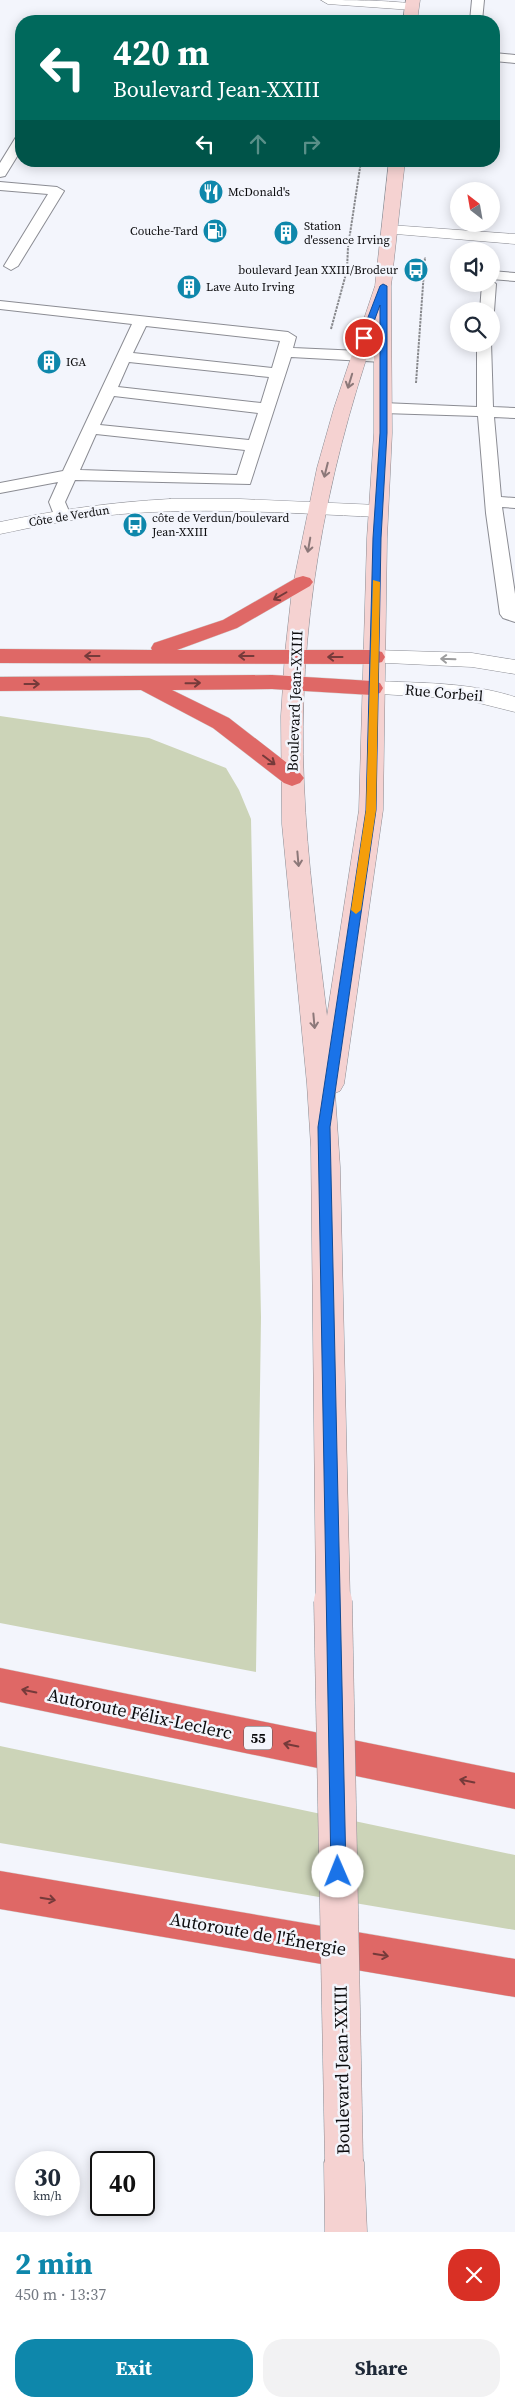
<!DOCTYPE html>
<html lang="en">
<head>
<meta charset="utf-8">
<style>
  :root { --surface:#fff; --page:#f2f2f3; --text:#1f2937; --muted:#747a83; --accent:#0e87ab }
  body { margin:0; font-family:"Source Serif 4",serif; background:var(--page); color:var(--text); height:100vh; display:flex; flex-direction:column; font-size:19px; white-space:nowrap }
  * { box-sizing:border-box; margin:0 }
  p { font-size:16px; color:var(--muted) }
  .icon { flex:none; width:28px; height:28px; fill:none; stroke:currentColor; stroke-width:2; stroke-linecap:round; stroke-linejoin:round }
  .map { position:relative; height:2232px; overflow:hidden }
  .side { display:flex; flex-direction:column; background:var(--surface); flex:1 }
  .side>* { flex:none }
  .banner { position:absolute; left:15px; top:15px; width:485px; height:152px; border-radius:20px; box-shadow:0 2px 12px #0003; background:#00695c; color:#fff; overflow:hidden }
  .needle { width:32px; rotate:329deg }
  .tools { position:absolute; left:450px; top:182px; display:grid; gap:10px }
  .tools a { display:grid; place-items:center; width:50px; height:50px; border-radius:50%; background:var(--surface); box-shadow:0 2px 12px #0003; font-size:25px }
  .speed { position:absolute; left:15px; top:2151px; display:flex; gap:10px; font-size:25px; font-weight:700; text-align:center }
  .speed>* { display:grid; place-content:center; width:65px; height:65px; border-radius:50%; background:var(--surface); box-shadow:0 2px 12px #0003; line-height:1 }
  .speed small { font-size:12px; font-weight:400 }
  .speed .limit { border:2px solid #111; border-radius:8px; background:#fff; color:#111 }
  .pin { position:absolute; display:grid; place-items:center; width:42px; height:42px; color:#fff; margin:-21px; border:2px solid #fff; border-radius:50%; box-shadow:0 1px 5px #0007 }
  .me { position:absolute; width:55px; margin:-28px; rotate:359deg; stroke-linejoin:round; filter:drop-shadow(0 0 4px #0008) }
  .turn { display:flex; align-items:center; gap:18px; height:105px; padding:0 15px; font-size:22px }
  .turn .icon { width:65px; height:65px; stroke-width:2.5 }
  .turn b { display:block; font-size:35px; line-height:42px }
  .lanes { display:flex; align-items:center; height:48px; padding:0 15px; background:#0003; justify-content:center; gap:25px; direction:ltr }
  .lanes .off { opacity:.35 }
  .round { display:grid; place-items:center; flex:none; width:52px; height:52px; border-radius:20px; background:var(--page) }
  .summary { display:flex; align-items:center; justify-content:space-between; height:85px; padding:0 15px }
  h1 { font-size:30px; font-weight:700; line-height:38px; color:var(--accent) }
  .action { display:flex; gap:10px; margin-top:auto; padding:10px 15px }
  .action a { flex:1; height:58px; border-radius:20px; background:var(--accent); color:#fff; font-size:20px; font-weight:700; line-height:58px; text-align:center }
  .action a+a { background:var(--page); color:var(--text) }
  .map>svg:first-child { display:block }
</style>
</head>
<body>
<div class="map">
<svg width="515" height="2232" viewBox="0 0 515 2232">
  <rect width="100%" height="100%" fill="#f3f5fc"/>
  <path fill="#ccd4b8" d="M0,716L149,738L226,768L239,790L251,819L261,1317L256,1672L0,1623Z
    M0,1746L515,1855V1930L0,1843Z"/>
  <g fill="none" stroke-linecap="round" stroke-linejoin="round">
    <defs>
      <path id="lane" d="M472,0H484L482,21H470Z
        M494,53L515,55V63L494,61Z
        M21,136V150L5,176L0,177V163L16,137Z
        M0,182L57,187L64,191L18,266L11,270L4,266L48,194L0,190Z
        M491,271L515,273V281L491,279Z
        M491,280L496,284L494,311L491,314V311H480L482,284H491Z
        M0,301L288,332L296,337L293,348L383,352L391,357L383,362L291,357L250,484L75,480L65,502L71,516L68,520H56L49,502L58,482L0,493V483L63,471L132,324L0,309ZM146,326L280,341L272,368L133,353ZM129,362L269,377L261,403L118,387ZM114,396L258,413L249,440L100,425ZM96,434L245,450L237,475L80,470Z
        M491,342L493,407L515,408V418L494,417L501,497L515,498V508L502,507L515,594V622L503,618L500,614L486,513L478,416L383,413L377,411L375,408L377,405L383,403L477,407V344H491Z"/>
      <path id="street" d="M321,0C337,0 411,0 419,6L412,10L328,4Z
        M390,225L515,234V244L384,233L382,230L384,227Z
        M170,499H240L378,505L385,507L388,511L385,515L378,517C286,513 193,506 101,516C67,520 33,527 0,534V522C57,510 112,502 170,499Z
        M374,650L472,653L515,660V674L472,667L366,662L363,657L366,652Z
        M372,681C420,683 469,682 515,697V712L463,699L364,693L361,688L364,683Z"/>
      <path id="secondary" d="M406,0H420L417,21H403Z
        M389,161H405L391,286L392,433L387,538L383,810L344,1084L340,1091L335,1093L340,1167L350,1601L345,1612L333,1617L321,1612L316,1601L311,1147L307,1084L282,824L281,716L285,653L292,590L317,468L334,408L375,286ZM374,336V433L367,538L359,810L327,1016C318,939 307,861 304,783C297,632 325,478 374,336Z
        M344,2142L358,2148L364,2162L367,2232H325L324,2162L330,2148Z"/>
      <path id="highway" d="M303,576L310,578L313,582L310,586L237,628L177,650H374L382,652L385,657L382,662L374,664L0,663V649L152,650L151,648L154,643L223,620L296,578Z
        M272,675L372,681L380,683L383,688L380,693L372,695L272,689L172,690L229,718L300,773L304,778L300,783L292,786L284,783L213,728L141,690L0,691V677Z
        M0,1668L515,1773V1809L0,1702Z
        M0,1871L515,1959V1997L0,1909Z"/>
    </defs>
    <use href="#lane" stroke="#8b8c93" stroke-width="2"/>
    <use href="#street" stroke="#8b8c93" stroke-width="1"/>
    <use href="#secondary" stroke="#8b8c93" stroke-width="1"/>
    <use href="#highway" stroke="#d3d3d3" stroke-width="1"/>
    <path stroke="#88898d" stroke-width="2" stroke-dasharray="2.5 1" stroke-linecap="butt" d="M331,329L347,270L348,247L361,161
      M416,383L425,257"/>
    <use href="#lane" fill="#fff" fill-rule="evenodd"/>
    <use href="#street" fill="#fff" fill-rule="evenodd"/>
    <use href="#secondary" fill="#f5d2d1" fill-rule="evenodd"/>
    <use href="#highway" fill="#df6866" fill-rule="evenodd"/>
    <defs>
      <path id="secondary-bridge" d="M333,1601L344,2162"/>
    </defs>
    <use href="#secondary-bridge" stroke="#8b8c93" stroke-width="39" stroke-linecap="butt"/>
    <use href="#secondary-bridge" stroke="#f5d2d1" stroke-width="38"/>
  </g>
  <defs><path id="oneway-shaft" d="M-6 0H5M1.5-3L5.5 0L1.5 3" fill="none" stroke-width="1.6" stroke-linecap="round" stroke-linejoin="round" transform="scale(1.25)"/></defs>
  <g stroke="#8c7879">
    <use href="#oneway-shaft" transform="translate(350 381) rotate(107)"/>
    <use href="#oneway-shaft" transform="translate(326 470) rotate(104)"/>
    <use href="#oneway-shaft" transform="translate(309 545) rotate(100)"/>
    <use href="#oneway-shaft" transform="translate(298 859) rotate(85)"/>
    <use href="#oneway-shaft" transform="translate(314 1021) rotate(85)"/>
  </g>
  <g stroke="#753a3a">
    <use href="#oneway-shaft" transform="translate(280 596) rotate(150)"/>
    <use href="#oneway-shaft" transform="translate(92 656) rotate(180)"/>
    <use href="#oneway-shaft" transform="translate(246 656) rotate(-180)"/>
    <use href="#oneway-shaft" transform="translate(335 657) rotate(-180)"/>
    <use href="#oneway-shaft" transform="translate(193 683) rotate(-1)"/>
    <use href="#oneway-shaft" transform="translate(32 684)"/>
    <use href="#oneway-shaft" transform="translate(269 760) rotate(37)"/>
    <use href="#oneway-shaft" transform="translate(29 1691) rotate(-168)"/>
    <use href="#oneway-shaft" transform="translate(291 1745) rotate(-168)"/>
    <use href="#oneway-shaft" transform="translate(467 1781) rotate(-168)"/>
    <use href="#oneway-shaft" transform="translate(48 1899) rotate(10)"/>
    <use href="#oneway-shaft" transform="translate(381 1955) rotate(10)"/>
  </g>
  <use stroke="#9d9d9e" href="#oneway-shaft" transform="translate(448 659) rotate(-178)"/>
  <path fill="#1a73e8" stroke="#114b97" d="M383,284L387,286V433L381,538L376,810L330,1127L346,1872L344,1877L338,1880L333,1877L331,1872L318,1127L366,810L373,538L380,433V305L368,338L364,340L360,338L380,286Z"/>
  <path fill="#f59e0b" d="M373,580L380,582L376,810L361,910L356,914L351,910L366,810Z"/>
  <defs>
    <symbol id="restaurant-disc" viewBox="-11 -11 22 22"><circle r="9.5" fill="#0e87ab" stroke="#f3f5fc"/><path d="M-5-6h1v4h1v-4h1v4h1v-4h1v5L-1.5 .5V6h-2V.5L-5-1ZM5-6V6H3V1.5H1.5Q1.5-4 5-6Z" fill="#fff"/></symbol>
    <symbol id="fuel-disc" viewBox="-11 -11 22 22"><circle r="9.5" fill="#0e87ab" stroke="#f3f5fc"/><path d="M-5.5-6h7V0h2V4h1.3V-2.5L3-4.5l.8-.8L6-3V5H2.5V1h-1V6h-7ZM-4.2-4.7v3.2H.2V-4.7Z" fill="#fff"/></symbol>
    <symbol id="building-disc" viewBox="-11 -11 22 22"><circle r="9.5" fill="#0e87ab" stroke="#f3f5fc"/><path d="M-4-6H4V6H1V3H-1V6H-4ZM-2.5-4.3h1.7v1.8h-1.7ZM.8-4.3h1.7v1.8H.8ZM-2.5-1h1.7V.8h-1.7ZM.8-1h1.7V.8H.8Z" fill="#fff"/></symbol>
    <symbol id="bus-disc" viewBox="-11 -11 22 22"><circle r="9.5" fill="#0e87ab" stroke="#f3f5fc"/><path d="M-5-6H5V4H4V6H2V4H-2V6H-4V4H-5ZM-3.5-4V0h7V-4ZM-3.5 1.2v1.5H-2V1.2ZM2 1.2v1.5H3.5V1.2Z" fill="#fff"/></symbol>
  </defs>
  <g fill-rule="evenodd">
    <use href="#restaurant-disc" x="197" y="178" width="28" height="28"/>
    <use href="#fuel-disc" x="201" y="217" width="28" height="28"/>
    <use href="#building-disc" x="272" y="219" width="28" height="28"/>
    <use href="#bus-disc" x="402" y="256" width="28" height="28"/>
    <use href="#building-disc" x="175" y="273" width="28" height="28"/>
    <use href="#building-disc" x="35" y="348" width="28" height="28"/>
    <use href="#bus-disc" x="121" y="511" width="28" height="28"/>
  </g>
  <g text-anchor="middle" stroke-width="5" stroke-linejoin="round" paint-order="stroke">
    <g font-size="12" fill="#0b0b0d" stroke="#f3f5fc" text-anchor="start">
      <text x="228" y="196">McDonald's</text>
      <text x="304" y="230">Station<tspan x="304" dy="14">d'essence Irving</tspan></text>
      <text x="198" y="235" text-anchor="end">Couche-Tard</text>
      <text x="398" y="274" text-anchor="end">boulevard Jean XXIII/Brodeur</text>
      <text x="206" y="291">Lave Auto Irving</text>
      <text x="66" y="366">IGA</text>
      <text x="152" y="522">côte de Verdun/boulevard<tspan x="152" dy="14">Jean-XXIII</tspan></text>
    </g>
    <g font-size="12" fill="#0b0b0d" stroke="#f3f5fc">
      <text transform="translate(69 516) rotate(-9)" y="4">Côte de Verdun</text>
    </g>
    <rect fill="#f3f5fc" stroke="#515155" stroke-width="1" x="244" y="1726.5" width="28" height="23" rx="4"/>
    <g font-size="14" font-weight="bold" fill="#0b0b0d">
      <text x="258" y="1743">55</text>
    </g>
    <g font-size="15" fill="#0b0b0d" stroke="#f3f5fc">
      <text transform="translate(444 693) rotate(5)" y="5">Rue Corbeil</text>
      <text transform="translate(295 701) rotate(-88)" y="5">Boulevard Jean-XXIII</text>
    </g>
    <g font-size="18" fill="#0b0b0d" stroke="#f3f5fc">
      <text transform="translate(140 1714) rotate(12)" y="6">Autoroute Félix-Leclerc</text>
      <text transform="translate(258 1934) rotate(10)" y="6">Autoroute de l'Énergie</text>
      <text transform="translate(342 2070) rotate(-91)" y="6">Boulevard Jean-XXIII</text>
    </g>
  </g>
</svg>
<div class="tools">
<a><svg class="needle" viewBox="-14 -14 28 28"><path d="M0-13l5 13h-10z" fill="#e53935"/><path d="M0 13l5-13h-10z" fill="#747a83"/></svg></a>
<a><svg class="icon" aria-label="sound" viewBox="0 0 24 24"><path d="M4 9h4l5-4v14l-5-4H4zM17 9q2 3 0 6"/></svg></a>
<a><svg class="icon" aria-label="search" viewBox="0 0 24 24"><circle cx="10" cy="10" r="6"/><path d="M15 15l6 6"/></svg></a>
</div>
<div class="speed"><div>30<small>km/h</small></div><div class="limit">40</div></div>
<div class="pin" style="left:364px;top:338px;background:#d93025"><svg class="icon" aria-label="arrive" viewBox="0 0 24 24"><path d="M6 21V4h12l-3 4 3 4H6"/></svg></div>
<svg class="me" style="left:338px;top:1872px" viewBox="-20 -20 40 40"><circle r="19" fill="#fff"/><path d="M0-13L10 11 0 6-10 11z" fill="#1a73e8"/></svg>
<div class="banner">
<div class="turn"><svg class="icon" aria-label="left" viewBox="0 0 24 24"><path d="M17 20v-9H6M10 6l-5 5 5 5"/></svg><div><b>420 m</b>Boulevard Jean-XXIII</div></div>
<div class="lanes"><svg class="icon" aria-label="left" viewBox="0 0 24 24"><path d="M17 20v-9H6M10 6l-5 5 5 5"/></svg><svg class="icon off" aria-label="ahead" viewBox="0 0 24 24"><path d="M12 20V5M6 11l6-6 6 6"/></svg><svg class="icon off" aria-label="right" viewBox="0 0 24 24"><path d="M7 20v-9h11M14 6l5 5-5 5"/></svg></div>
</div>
</div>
<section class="side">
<div class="summary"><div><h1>2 min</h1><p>450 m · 13:37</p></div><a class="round" style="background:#d93025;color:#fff"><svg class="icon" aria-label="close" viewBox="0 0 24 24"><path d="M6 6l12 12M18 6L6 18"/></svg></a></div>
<div class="action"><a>Exit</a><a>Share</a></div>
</section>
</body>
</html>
